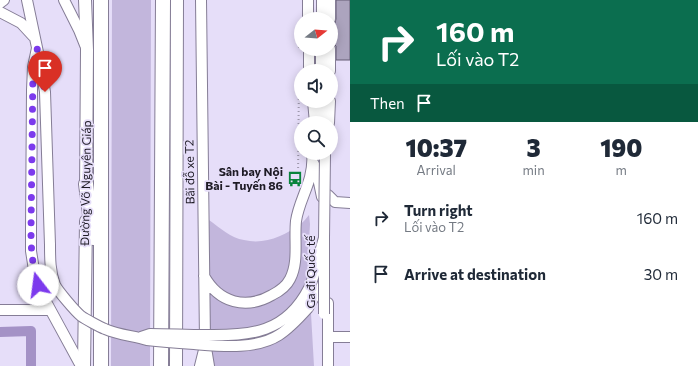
<!DOCTYPE html>
<html lang="en">
<head>
<meta charset="utf-8">
<style>
  :root { --surface:#fff; --page:#f2f2f3; --text:#1f2937; --muted:#747a83 }
  body { margin:0; font-family:Commissioner,sans-serif; background:var(--page); color:var(--text); height:100vh; display:flex; flex-direction:column; font-size:15px; white-space:nowrap }
  * { box-sizing:border-box; margin:0 }
  p { font-size:13px; color:var(--muted) }
  .icon { flex:none; width:22px; height:22px; fill:none; stroke:currentColor; stroke-width:2; stroke-linecap:round; stroke-linejoin:round }
  .map { position:relative; flex:1; overflow:hidden }
  .details { display:flex; flex-direction:column; background:var(--surface); width:348px }
  .details>* { flex:none }
  .hud { background:#0b6e4f; color:#fff; overflow:hidden }
  .needle { width:26px; rotate:73deg }
  .controls { position:absolute; left:294px; top:12px; display:grid; gap:8px }
  .controls a { display:grid; place-items:center; width:44px; height:44px; border-radius:50%; background:var(--surface); box-shadow:0 2px 10px #0003; font-size:20px }
  .pin { position:absolute; display:grid; place-items:center; width:34px; height:34px; color:#fff; margin:-41px -17px; border-radius:50% 50% 50% 0; rotate:-45deg; box-shadow:0 0 4px #0007 }
  .pin .icon { rotate:45deg }
  .me { position:absolute; width:44px; margin:-22px; rotate:345deg; stroke-linejoin:round; filter:drop-shadow(0 0 3px #0008) }
  .turn { display:flex; align-items:center; gap:14px; height:84px; padding:0 20px; font-size:18px }
  .turn .icon { width:52px; height:52px; stroke-width:2.5 }
  .turn b { display:block; font-size:28px; line-height:34px }
  .then { display:flex; align-items:center; height:38px; padding:0 20px; background:#0003; gap:8px; font-size:15px }
  .eta { display:flex; justify-content:space-evenly; align-items:center; height:68px; text-align:center }
  .eta b { font-size:24px; font-weight:800; line-height:28px }
  ul { padding:0; list-style:none }
  li { display:flex; align-items:center; gap:12px; height:56px; padding:0 20px }
  li div { flex:1 }
  li b { display:block; font-size:15px }
  li em { font-style:normal }
  main { display:flex; flex:1; min-height:0 }
  .map>svg:first-child { display:block }
</style>
</head>
<body>
<main>
<div class="map">
<svg width="350" height="366" viewBox="0 0 350 366">
  <rect width="100%" height="100%" fill="#e6def9"/>
  <path fill="#c2b6dc" d="M112,0H151L150,366H111Z
    M309,215L310,224L308,261L314,366H214L209,335V220C220,228 231,238 244,240C264,245 285,236 300,224C304,222 306,218 309,215Z"/>
  <g fill="none" stroke-linecap="round" stroke-linejoin="round">
    <path stroke="#a492c6" stroke-width="10" d="M0,332L31,331V366"/>
  </g>
  <path fill="#aca4be" stroke="#645c74" d="M336,0H350V60H336V46L334,44L331,43V25L335,23L336,19Z"/>
  <g fill="none" stroke-linecap="round" stroke-linejoin="round">
    <defs>
      <path id="minor" d="M27,0L39,57L45,92L50,245
        M64,0L79,30L85,45
        M201,0L205,342L209,366
        M308,0V19
        M0,3L4,0
        M0,12L21,23L33,36
        M322,19V0
        M330,19V0
        M37,48L33,67L32,90L31,229V251L34,270L38,285L44,298L81,366
        M309,49V71
        M321,71V49
        M330,71V49
        M313,101L315,123
        M322,101V123
        M329,123L330,101
        M314,164L317,173L322,197
        M328,195L335,202L350,203
        M204,276C219,303 246,310 272,295C280,291 286,287 290,279C299,262 294,240 296,221C298,206 306,192 310,177C312,169 313,161 312,153
        M308,308L314,297L323,273
        M0,310H50
        M328,337H350
        M200,366L204,350
        M328,366V303"/>
      <path id="major" d="M85,0L87,50L86,193
        M84,366L86,221
        M176,366L177,0"/>
      <path id="highway" d="M86,184L93,238
        M101,366V0
        M161,366L163,0"/>
    </defs>
    <use href="#minor" stroke="#857d96" stroke-width="12"/>
    <use href="#major" stroke="#857d96" stroke-width="14"/>
    <use href="#highway" stroke="#857d96" stroke-width="16"/>
    <path stroke="#9f99ad" stroke-width="2" stroke-dasharray="1 3" stroke-linecap="butt" d="M299,48V22
      M298,180L299,72"/>
    <use href="#minor" stroke="#fff" stroke-width="10"/>
    <use href="#major" stroke="#fff" stroke-width="12"/>
    <use href="#highway" stroke="#fff" stroke-width="14"/>
    <defs>
      <path id="minor-bridge" d="M50,245C50,258 50,272 55,285C58,291 75,311 81,316C85,319 100,327 105,329C119,335 134,336 147,340C163,342 178,343 194,344C220,346 256,350 279,335C290,328 299,318 308,308
        M324,314V238L325,153
        M141,337L150,334C168,334 187,335 205,335C251,336 286,333 309,288C316,274 319,253 324,238"/>
    </defs>
    <use href="#minor-bridge" stroke="#857d96" stroke-width="12" stroke-linecap="butt"/>
    <use href="#minor-bridge" stroke="#fff" stroke-width="10"/>
  </g>
  <g fill="none" stroke-linecap="round" stroke-linejoin="round">
    <path stroke="#7c3aed" stroke-width="7" stroke-dasharray="0 12.6" d="M38,285C32,264 31,250 31,229L33,67L37,48L45,92"/>
  </g>
  <defs>
    <symbol id="bus-bare" viewBox="-9 -9 18 18"><path d="M-5-6H5V4H4V6H2V4H-2V6H-4V4H-5ZM-3.5-4V0h7V-4ZM-3.5 1.2v1.5H-2V1.2ZM2 1.2v1.5H3.5V1.2Z" fill="#08833c" stroke="#e6def9" stroke-width="2.5" paint-order="stroke"/></symbol>
  </defs>
  <g fill-rule="evenodd">
    <use href="#bus-bare" x="284" y="168" width="22" height="22"/>
  </g>
  <g text-anchor="middle" stroke-width="3.5" stroke-linejoin="round" paint-order="stroke">
    <g font-size="12" fill="#1e1b25" stroke="#e6def9">
      <text transform="translate(190 172) rotate(-91)" y="4">Bãi đỗ xe T2</text>
      <text transform="translate(86 183) rotate(-89)" y="4">Đường Võ Nguyên Giáp</text>
      <text transform="translate(311 272) rotate(-90)" y="4">Ga đi Quốc tế</text>
    </g>
    <g font-size="12" font-weight="bold" fill="#1e1b25" stroke="#e6def9" text-anchor="end">
      <text x="283" y="176">Sân bay Nội<tspan x="283" dy="14">Bài - Tuyến 86</tspan></text>
    </g>
  </g>
</svg>
<div class="controls">
<a><svg class="needle" viewBox="-14 -14 28 28"><path d="M0-13l5 13h-10z" fill="#e53935"/><path d="M0 13l5-13h-10z" fill="#747a83"/></svg></a>
<a><svg class="icon" aria-label="sound" viewBox="0 0 24 24"><path d="M4 9h4l5-4v14l-5-4H4zM17 9q2 3 0 6"/></svg></a>
<a><svg class="icon" aria-label="search" viewBox="0 0 24 24"><circle cx="10" cy="10" r="6"/><path d="M15 15l6 6"/></svg></a>
</div>
<div class="pin" style="left:45px;top:92px;background:#d93025"><svg class="icon" aria-label="arrive" viewBox="0 0 24 24"><path d="M6 21V4h12l-3 4 3 4H6"/></svg></div>
<svg class="me" style="left:38px;top:285px" viewBox="-20 -20 40 40"><circle r="19" fill="#fff"/><path d="M0-13L10 11 0 6-10 11z" fill="#7c3aed"/></svg>
</div>
<section class="details">
<div class="hud">
<div class="turn"><svg class="icon" aria-label="right" viewBox="0 0 24 24"><path d="M7 20v-9h11M14 6l5 5-5 5"/></svg><div><b>160 m</b>Lối vào T2</div></div>
<div class="then">Then<svg class="icon" aria-label="arrive" viewBox="0 0 24 24"><path d="M6 21V4h12l-3 4 3 4H6"/></svg></div>
</div>
<div class="eta">
<div><b>10:37</b><p>Arrival</p></div>
<div><b>3</b><p>min</p></div>
<div><b>190</b><p>m</p></div>
</div>
<ul>
<li><svg class="icon" aria-label="right" viewBox="0 0 24 24"><path d="M7 20v-9h11M14 6l5 5-5 5"/></svg><div><b>Turn right</b><p>Lối vào T2</p></div><em>160 m</em></li>
<li><svg class="icon" aria-label="arrive" viewBox="0 0 24 24"><path d="M6 21V4h12l-3 4 3 4H6"/></svg><div><b>Arrive at destination</b></div><em>30 m</em></li>
</ul>
</section>
</main>
</body>
</html>
